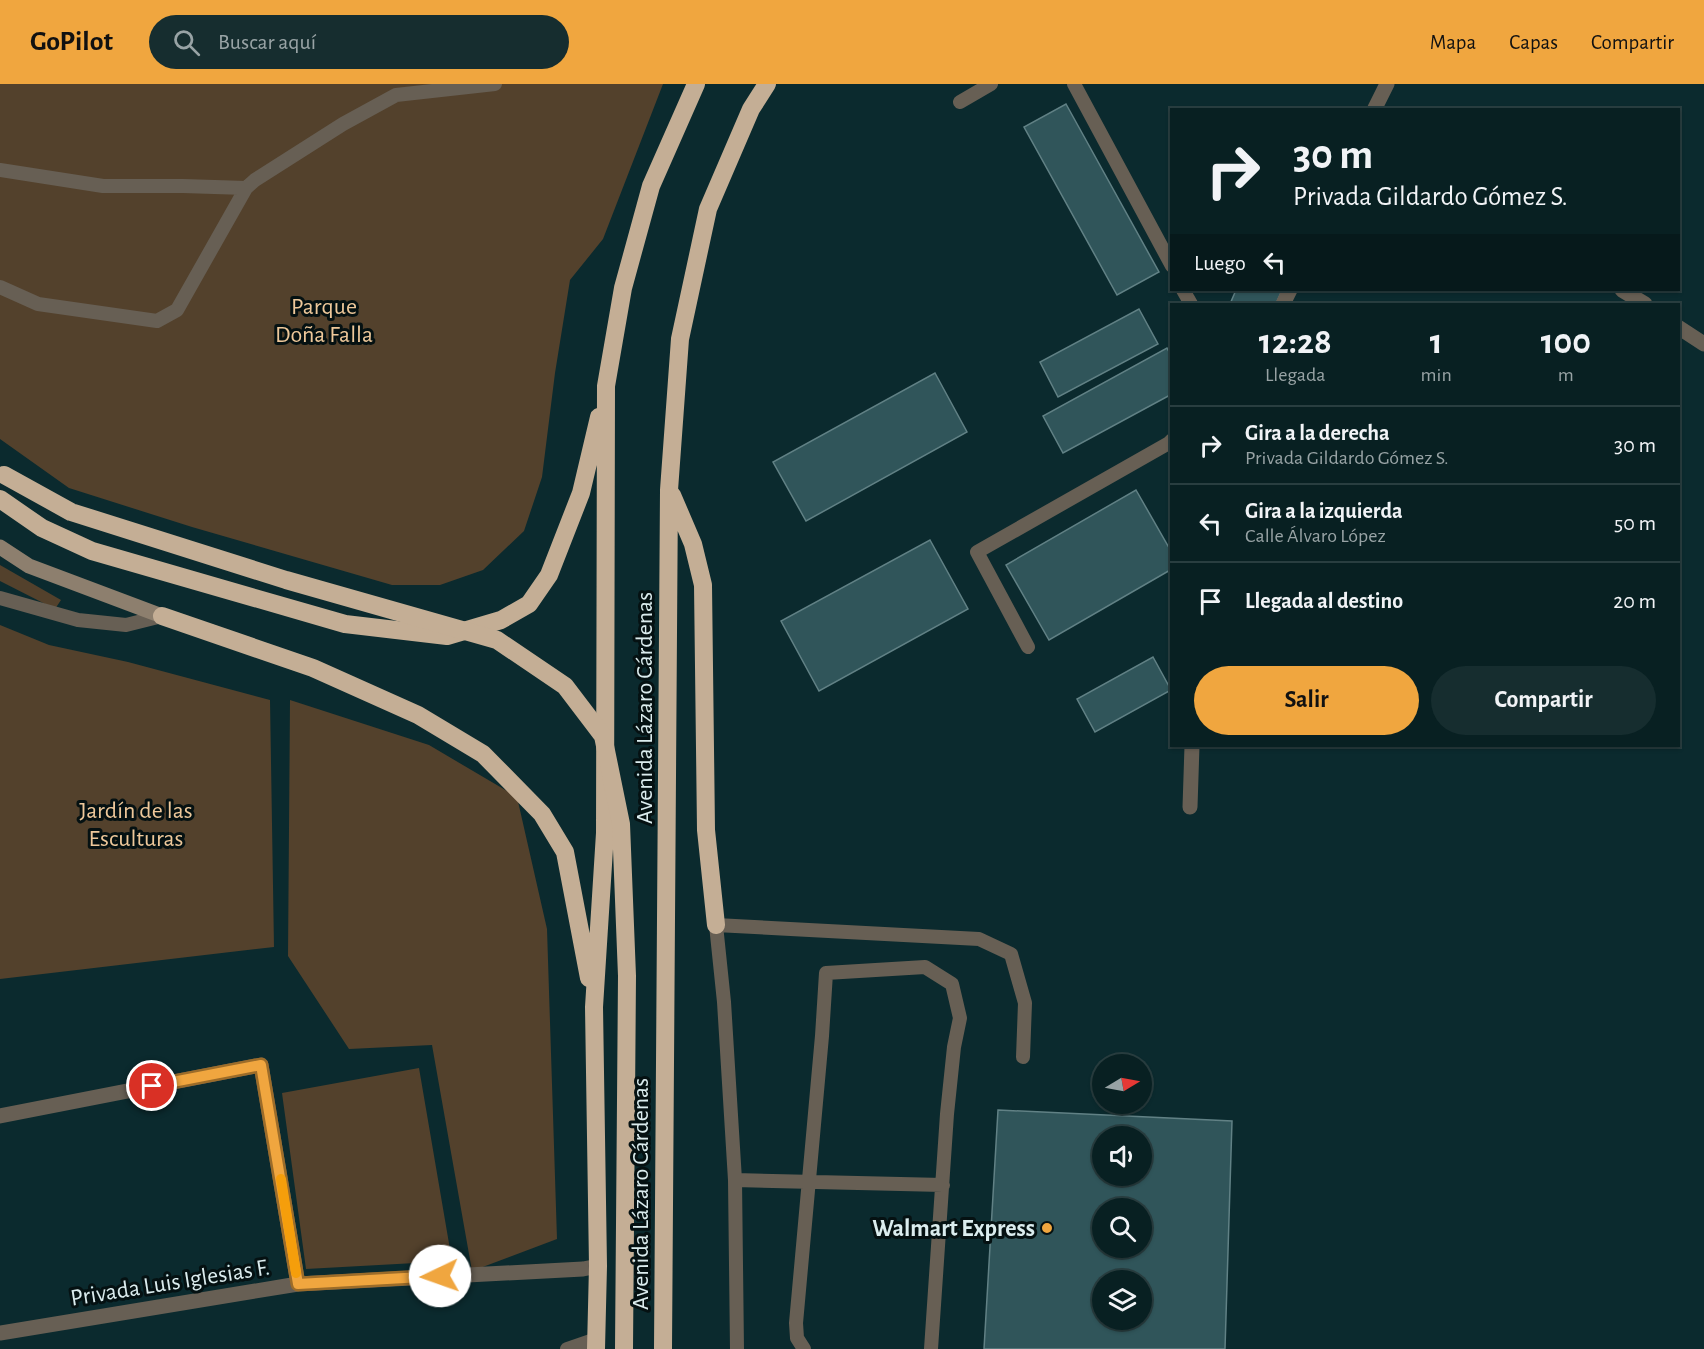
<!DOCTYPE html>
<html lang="es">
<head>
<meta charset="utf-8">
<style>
  :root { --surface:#082022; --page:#162d2f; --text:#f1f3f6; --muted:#98a3a5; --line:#293e40; --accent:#f0a63f }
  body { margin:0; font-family:"Alegreya Sans",sans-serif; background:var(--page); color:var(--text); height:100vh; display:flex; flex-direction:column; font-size:22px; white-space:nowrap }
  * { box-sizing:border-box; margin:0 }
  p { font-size:20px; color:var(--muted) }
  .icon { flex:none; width:33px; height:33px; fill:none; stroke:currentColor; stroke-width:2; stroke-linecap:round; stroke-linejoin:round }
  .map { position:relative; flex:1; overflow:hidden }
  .side { position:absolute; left:1170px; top:219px; width:510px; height:444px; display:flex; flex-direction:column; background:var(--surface); border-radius:0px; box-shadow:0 2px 4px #0004,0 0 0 2px var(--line) }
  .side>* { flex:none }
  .banner { position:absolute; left:1170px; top:24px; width:510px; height:183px; border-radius:0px; box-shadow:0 2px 4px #0004,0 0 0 2px var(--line); background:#082022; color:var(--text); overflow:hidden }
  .needle { width:39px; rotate:80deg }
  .buttons { position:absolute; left:1092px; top:970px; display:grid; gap:12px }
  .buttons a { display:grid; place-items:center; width:60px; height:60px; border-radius:50%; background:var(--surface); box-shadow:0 2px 4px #0004,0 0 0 2px var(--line); font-size:30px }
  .pin { position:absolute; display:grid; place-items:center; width:51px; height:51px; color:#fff; margin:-26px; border:3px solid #fff; border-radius:50%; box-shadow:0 2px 6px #0007 }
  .me { position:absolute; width:66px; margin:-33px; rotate:267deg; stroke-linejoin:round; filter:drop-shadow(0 0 4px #0008) }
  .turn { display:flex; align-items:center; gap:21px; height:126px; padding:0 24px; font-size:27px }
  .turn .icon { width:78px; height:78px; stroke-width:2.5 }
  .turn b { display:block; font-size:42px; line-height:51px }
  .then { display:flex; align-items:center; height:57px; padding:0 24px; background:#0003; gap:12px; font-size:22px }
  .eta { display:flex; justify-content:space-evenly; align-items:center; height:102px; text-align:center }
  .eta b { font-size:36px; font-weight:700; line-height:42px }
  .cta { display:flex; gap:12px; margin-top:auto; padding:12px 24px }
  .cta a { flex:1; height:69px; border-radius:36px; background:var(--accent); color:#111; font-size:24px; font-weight:700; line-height:69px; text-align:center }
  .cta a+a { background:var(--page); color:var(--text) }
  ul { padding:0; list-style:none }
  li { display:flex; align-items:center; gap:18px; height:78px; padding:0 24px; border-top:2px solid var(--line) }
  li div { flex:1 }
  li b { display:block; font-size:22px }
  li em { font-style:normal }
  header { display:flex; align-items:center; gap:36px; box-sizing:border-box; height:84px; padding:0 30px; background:var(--accent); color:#111 }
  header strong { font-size:28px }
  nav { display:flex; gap:33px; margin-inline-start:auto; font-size:21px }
  .search { width:420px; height:54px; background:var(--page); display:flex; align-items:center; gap:15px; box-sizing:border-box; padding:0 21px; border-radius:33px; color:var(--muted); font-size:22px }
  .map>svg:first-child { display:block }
</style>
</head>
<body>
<header>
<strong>GoPilot</strong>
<div class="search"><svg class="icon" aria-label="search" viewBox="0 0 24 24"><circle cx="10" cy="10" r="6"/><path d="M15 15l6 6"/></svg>Buscar aquí</div>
<nav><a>Mapa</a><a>Capas</a><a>Compartir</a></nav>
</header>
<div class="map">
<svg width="1704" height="1265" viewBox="0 0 1704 1265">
  <rect width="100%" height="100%" fill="#0b2a2e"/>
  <path fill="#53412c" d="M0,0H663L603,155L570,196L555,289L542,393L524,447L483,486L440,501H392L192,443L69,404L0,355Z
    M0,481L61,516L55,525L0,497Z
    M0,541L49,561L128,578L270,616L274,863L0,895Z
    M290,616L429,661L517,713L547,845L557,1155L472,1187L432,961L349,965L288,872Z
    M419,984L452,1177L306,1185L282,1009Z"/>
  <path fill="#30555a" stroke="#618185" stroke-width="1.5" fill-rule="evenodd" d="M1066,20L1159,188L1117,211L1024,43Z
    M1236,206H1282L1276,220H1230Z
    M1139,225L1158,260L1058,313L1040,278Z
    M1167,264L1172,274V310L1063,369L1043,332Z
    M935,289L967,348L806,437L773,378Z
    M1136,406L1172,469V485L1049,556L1006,481Z
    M930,456L968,525L819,607L781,537Z
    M1153,573L1171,606L1095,648L1077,615Z
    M998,1026L1232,1037L1225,1265H984ZM1102,1053H1142V1092H1102ZM1102,1125H1142V1164H1102ZM1102,1197H1142V1236H1102Z"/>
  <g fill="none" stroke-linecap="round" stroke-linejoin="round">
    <path stroke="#675f54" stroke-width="14" d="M1074,0L1172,182
      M960,18L991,0
      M0,86L103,102H183L246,104L255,96L343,40L396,11L495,0
      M0,203L38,220L157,237L177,226L246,104
      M1183,206L1191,220
      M0,514L78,536L126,541L162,532
      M1028,563L977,468L1169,359L1172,356
      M735,1096L943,1101
      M567,1265L596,1255
      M737,1265L735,1096L724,918L716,841L979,855L1011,870L1025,919L1023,973
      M804,1265L797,1254L796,1239L822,952L826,889L925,883L952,900L960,934L954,963L947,1030L931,1265"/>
    <path stroke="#675f54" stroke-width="15" d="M1374,26L1387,0
      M1622,206L1645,220
      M1283,220L1290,206
      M1678,243L1704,260
      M1190,723L1192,662
      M0,1032L261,981L298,1200
      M0,1249L298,1200L583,1185L598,1182"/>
    <path stroke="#8d7f6e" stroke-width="15" d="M0,463L29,482L162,532"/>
    <path stroke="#c4ae95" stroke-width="18" d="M672,411L693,460L703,501L706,746L716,841
      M0,415L42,444L92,467L345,540L447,552L501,536L529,520L549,491L581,409L599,333
      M162,532L313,584L418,631L483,670L542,730L565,768L589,894
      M596,1265L598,1182L594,923L605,749L606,302L623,204L651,102L696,0
      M663,1265L669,406L680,255L708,125L751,25L767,0"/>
    <path stroke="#c4ae95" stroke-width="18" d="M4,391L71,428L286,496L497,556L565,602L603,652L621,740L627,892L624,1265"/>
  </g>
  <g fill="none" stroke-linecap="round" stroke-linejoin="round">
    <defs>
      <path id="route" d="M152,1002L261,981L298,1200L440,1192"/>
    </defs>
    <use href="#route" stroke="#9c6c29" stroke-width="15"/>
    <use href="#route" stroke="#f0a63f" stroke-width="10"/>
    <path stroke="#f59e0b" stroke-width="10" d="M281,1095L296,1189"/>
  </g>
  <circle fill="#f0a63f" stroke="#051112" stroke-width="2" cx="1047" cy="1144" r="6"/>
  <g text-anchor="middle" stroke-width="6" stroke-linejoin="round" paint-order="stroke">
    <g font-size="24" fill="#eec89a" stroke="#051112">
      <text x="324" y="230">Parque<tspan x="324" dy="28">Doña Falla</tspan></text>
      <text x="136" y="734">Jardín de las<tspan x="136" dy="28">Esculturas</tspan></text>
    </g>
    <g font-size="24" fill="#dbecee" stroke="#051112">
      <text transform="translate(644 624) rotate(-90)" y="8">Avenida Lázaro Cárdenas</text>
      <text transform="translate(640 1110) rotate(-90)" y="8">Avenida Lázaro Cárdenas</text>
      <text transform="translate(170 1198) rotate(-9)" y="8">Privada Luis Iglesias F.</text>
    </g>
    <g font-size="24" font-weight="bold" fill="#dbecee" stroke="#051112" text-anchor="end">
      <text x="1035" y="1152">Walmart Express</text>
    </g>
  </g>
</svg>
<div class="buttons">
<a><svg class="needle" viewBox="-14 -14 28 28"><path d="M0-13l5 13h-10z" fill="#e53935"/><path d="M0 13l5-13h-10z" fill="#98a3a5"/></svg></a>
<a><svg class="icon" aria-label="sound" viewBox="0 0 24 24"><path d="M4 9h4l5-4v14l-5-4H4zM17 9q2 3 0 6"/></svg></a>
<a><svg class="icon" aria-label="search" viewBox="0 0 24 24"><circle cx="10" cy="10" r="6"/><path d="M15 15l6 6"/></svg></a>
<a><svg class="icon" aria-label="layers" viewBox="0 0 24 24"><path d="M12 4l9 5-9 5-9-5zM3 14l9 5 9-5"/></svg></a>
</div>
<div class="pin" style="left:152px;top:1002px;background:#d93025"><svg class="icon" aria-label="arrive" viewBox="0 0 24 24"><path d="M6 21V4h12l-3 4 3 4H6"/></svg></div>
<svg class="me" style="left:440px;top:1192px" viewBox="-20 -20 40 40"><circle r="19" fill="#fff"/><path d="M0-13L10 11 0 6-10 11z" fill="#f0a63f"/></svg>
<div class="banner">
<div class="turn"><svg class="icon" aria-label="right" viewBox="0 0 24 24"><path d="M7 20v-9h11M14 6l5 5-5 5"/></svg><div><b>30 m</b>Privada Gildardo Gómez S.</div></div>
<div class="then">Luego<svg class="icon" aria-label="left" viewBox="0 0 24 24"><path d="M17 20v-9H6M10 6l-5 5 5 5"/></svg></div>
</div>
<section class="side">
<div class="eta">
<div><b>12:28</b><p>Llegada</p></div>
<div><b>1</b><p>min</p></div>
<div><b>100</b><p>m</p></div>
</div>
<ul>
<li><svg class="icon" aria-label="right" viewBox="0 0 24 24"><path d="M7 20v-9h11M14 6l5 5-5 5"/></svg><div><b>Gira a la derecha</b><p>Privada Gildardo Gómez S.</p></div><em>30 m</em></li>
<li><svg class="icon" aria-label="left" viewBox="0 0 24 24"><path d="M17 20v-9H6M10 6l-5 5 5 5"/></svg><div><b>Gira a la izquierda</b><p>Calle Álvaro López</p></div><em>50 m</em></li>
<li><svg class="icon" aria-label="arrive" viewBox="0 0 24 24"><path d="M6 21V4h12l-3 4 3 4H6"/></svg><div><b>Llegada al destino</b></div><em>20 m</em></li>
</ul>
<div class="cta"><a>Salir</a><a>Compartir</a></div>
</section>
</div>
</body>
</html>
